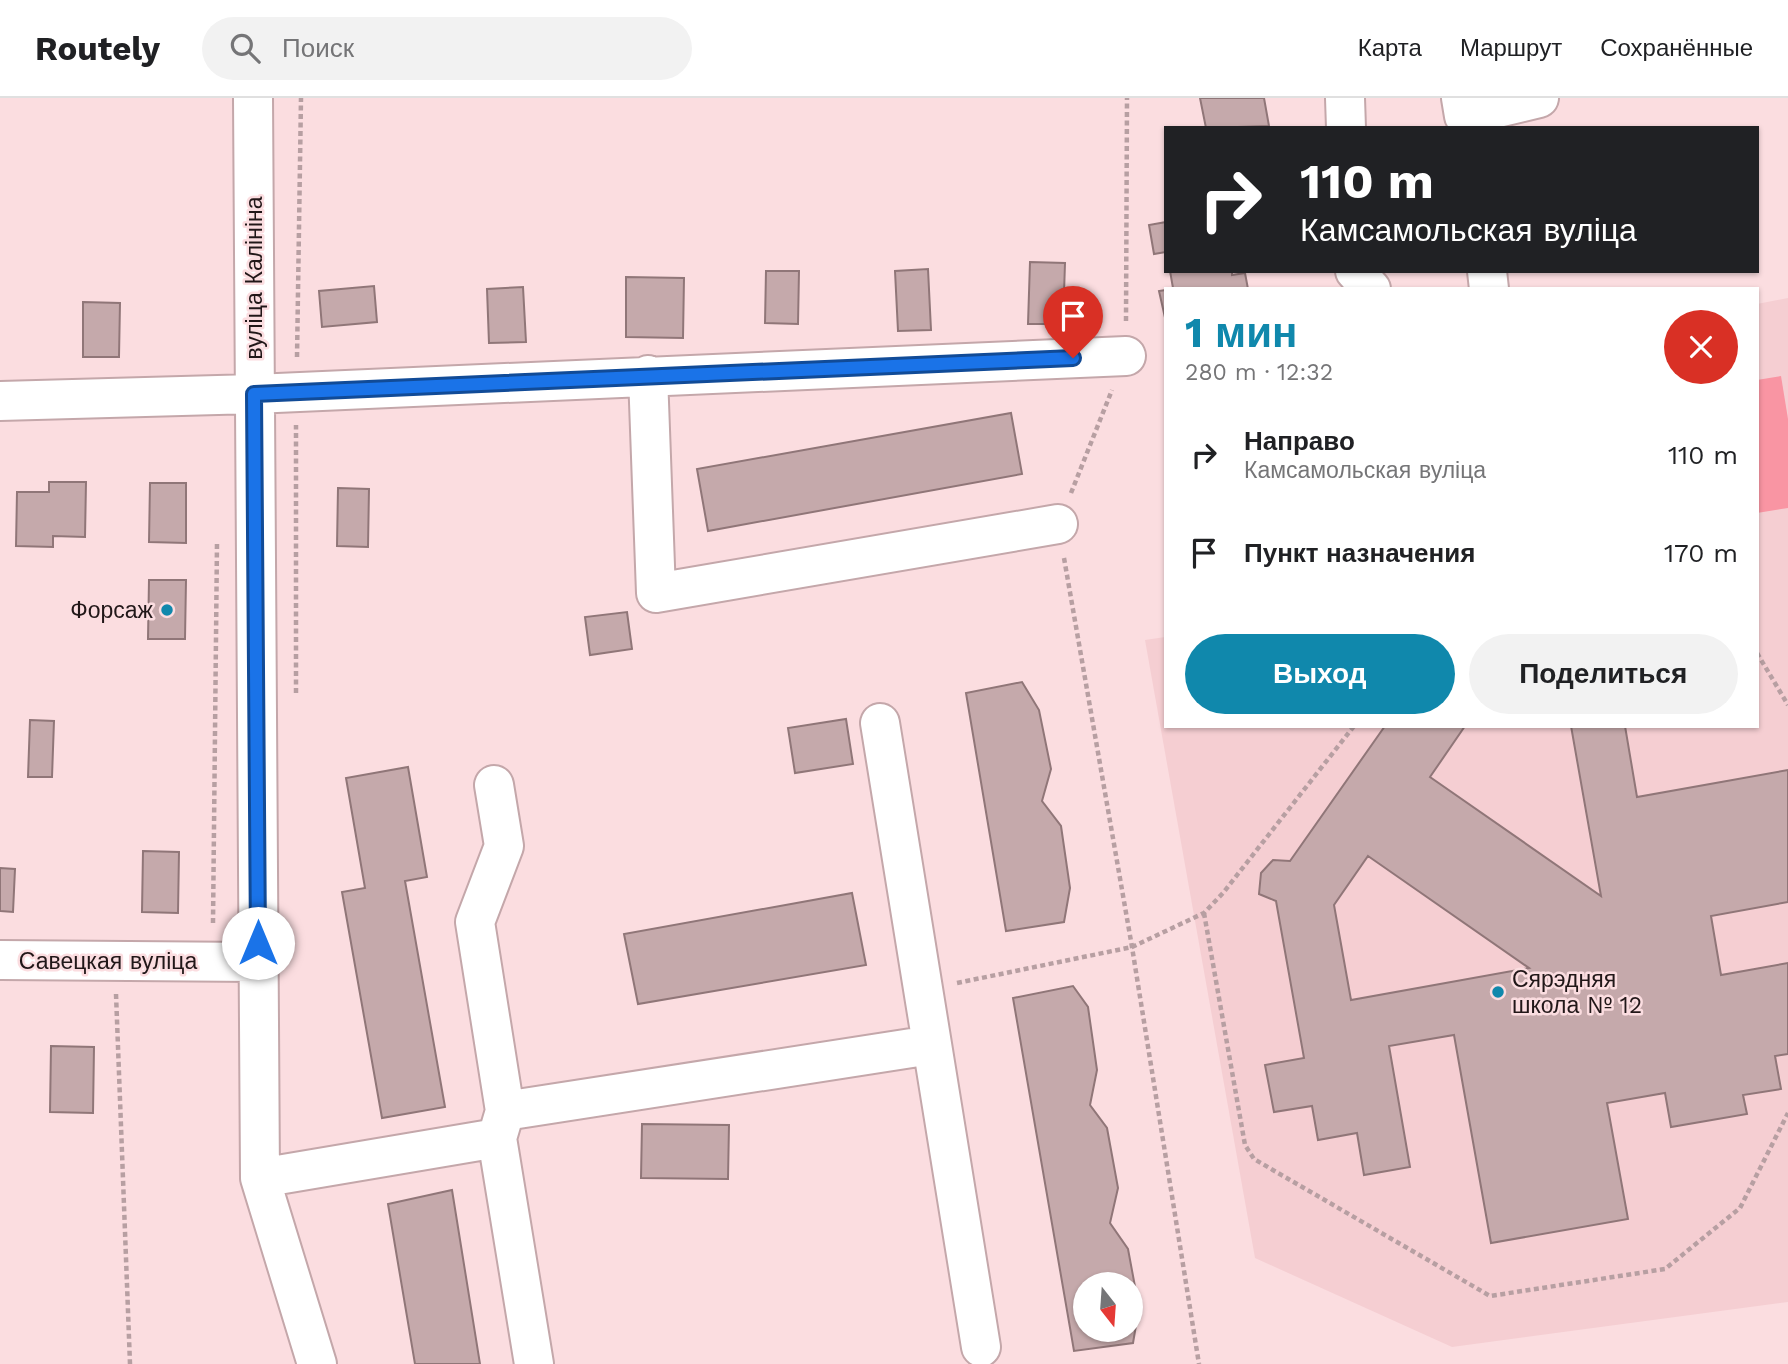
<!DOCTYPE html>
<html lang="ru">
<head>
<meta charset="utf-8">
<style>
  :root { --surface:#fff; --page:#f2f2f2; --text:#202124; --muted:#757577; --line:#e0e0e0; --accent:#1088ac }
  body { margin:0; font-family:"Work Sans",sans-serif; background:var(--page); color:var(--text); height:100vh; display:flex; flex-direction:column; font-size:26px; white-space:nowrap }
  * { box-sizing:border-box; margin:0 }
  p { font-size:23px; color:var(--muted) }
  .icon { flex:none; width:38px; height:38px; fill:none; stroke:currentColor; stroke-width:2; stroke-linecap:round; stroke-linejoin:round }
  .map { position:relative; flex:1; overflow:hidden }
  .side { position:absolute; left:1164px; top:189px; width:595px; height:441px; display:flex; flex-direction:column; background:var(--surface); border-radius:0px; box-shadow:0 2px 5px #0004 }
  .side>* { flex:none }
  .guide { position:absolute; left:1164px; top:28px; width:595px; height:147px; border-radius:0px; box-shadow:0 2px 5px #0004; background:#202124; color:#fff; overflow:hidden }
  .needle { width:46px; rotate:163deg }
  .controls { position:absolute; left:1073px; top:1174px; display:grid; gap:14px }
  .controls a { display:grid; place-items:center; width:70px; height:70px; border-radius:50%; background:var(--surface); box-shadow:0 2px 5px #0004; font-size:35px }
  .pin { position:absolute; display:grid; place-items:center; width:60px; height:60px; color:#fff; margin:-72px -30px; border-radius:50% 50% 50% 0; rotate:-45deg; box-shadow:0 0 7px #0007 }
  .pin .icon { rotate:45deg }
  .me { position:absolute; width:77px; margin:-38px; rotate:0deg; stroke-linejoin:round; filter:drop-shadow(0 0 5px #0008) }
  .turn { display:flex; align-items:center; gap:24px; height:147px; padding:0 21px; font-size:32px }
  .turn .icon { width:91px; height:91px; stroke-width:2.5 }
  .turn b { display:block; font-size:49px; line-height:60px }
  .round { display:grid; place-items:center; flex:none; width:74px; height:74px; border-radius:37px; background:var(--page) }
  .headline { display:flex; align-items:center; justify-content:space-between; height:119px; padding:0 21px }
  h1 { font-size:42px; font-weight:700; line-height:52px; color:var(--accent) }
  .button { display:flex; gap:14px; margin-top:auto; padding:14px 21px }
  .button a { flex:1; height:80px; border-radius:42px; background:var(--accent); color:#fff; font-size:28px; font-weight:700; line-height:80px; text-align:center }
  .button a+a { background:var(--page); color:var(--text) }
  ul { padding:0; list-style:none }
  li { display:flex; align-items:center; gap:21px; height:98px; padding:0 21px }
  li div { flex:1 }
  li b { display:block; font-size:26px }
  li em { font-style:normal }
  header { display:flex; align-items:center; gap:42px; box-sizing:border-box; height:98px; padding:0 35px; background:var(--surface); border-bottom:2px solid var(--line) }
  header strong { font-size:33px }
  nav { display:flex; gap:38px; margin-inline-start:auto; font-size:24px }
  .search { width:490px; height:63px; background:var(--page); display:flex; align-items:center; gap:18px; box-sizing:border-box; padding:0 24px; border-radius:38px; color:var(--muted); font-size:26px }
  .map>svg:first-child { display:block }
</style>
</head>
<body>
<header>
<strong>Routely</strong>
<div class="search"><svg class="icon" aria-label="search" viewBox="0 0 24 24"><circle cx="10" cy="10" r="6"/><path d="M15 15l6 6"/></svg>Поиск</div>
<nav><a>Карта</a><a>Маршрут</a><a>Сохранённые</a></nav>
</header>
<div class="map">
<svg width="1788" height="1266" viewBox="0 0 1788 1266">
  <rect width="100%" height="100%" fill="#fbdde0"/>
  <path fill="#f5ced2" d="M1788,200V1204L1452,1249L1255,1160L1145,542L1165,539L1166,628H1757V206Z"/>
  <path fill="#f995a3" d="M1781,278L1788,321V410L1757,415V282Z"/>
  <path fill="#c5a9ab" stroke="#907678" stroke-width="2" fill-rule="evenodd" d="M1200,0H1264L1269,28L1206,30Z
    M1166,124V154L1154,156L1149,127Z
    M1030,164L1065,165L1063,226H1028Z
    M928,171L931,232L898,233L895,173Z
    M766,173H799L798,226L765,225Z
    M1170,173H1232V177L1245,175L1248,191H1171L1173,190Z
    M626,179L684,180L683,240L626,239Z
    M374,188L377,224L322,229L319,193Z
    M523,189L526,244L489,245L487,191Z
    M1166,192V224L1159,193Z
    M83,204L120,205L119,259H83Z
    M1011,315L1022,376L708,433L697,371Z
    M49,384H86L85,439L53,438V449L16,448L17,394H49Z
    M150,385H186V445L149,444Z
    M338,390L369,391L368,449L337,448Z
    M149,482H186L185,541H148Z
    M627,514L632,551L590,557L585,519Z
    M1022,584L1039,612L1051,671L1042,703L1061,728L1070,790L1064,824L1006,833L966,595Z
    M846,621L853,666L795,675L788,630Z
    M30,622L54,623L52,679H28Z
    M1385,628H1465L1430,679L1601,798L1571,628H1625L1637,699L1788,672V804L1711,818L1721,877L1788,865V956L1775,958L1781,991L1743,997L1747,1016L1671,1029L1665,995L1607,1005L1628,1121L1491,1145L1454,937L1389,948L1410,1069L1364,1077L1357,1035L1318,1042L1312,1008L1274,1014L1265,967L1304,960L1276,803L1259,796L1261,775L1273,762L1290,763ZM1368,758L1529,870L1351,902L1334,807Z
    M408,669L427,779L405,783L445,1009L382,1020L342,794L365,790L346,680Z
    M143,753L179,754L178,815L142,814Z
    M0,770L15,771L13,814L0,813Z
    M852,795L866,867L638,906L624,836Z
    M1073,888L1088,909L1097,972L1090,1007L1107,1030L1118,1090L1110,1125L1128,1151L1139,1210L1133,1245L1074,1253L1013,900ZM1085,1186H1130V1232H1085Z
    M51,948L94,949L93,1015L50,1014Z
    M642,1026L729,1027L728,1081L641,1080Z
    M452,1092L480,1266H415L388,1106Z"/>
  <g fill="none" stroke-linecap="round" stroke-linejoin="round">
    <defs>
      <path id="minor" d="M253,0L260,1080L317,1266
        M1345,0L1346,30
        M1461,0L1464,18L1539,0
        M1355,173L1371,191
        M1487,173L1489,191
        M648,277L656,495L1058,426
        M0,303L254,296L1126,258
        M880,625L981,1249
        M494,687L504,748L475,824L505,1013
        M0,862L258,864
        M497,1040L534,1266
        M260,1080L497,1040L505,1013L931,947"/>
    </defs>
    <use href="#minor" stroke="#c4a7aa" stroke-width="42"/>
    <path stroke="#b79fa2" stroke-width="4.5" stroke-dasharray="5 3.5" stroke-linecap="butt" d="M1126,223L1127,0
      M297,259L301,0
      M1071,395L1112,292
      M1064,460L1132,849L1199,1266
      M1757,555L1788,607
      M296,595V327
      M1204,815L1245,1047L1254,1061L1490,1198L1665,1171L1740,1110L1788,1015
      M213,825L217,445
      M957,885L1132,849L1204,815L1223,795L1354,628
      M116,896L130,1266"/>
    <use href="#minor" stroke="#fff" stroke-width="38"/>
  </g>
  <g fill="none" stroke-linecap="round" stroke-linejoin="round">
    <defs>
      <path id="route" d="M258,845L254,296L1073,260"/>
    </defs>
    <use href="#route" stroke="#114b97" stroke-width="18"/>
    <use href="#route" stroke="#1a73e8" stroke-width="12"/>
  </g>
  <g fill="#1088ac" stroke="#fbdde0" stroke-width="2.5">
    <circle cx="167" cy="512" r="7"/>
    <circle cx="1498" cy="894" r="7"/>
  </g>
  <g text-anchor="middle" stroke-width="5" stroke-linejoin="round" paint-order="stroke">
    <g font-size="23" fill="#211718" stroke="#fbdde0">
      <text transform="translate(254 180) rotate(-90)" y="8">вуліца Калініна</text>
      <text x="108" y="871">Савецкая вуліца</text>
    </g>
    <g font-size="23" fill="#211718" stroke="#fbdde0" text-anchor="end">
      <text x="153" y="520">Форсаж</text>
      <text x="1512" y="889" text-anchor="start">Сярэдняя<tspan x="1512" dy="26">школа № 12</tspan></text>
    </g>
  </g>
</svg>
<div class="controls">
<a><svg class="needle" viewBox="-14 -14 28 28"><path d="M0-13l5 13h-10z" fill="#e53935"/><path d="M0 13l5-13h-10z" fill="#757577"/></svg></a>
</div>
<div class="pin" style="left:1073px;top:260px;background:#d93025"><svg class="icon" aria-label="arrive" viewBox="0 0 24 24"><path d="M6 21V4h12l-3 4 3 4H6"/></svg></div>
<svg class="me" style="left:258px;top:845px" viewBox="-20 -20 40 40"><circle r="19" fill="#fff"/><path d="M0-13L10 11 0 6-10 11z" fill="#1a73e8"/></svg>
<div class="guide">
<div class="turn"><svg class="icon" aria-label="right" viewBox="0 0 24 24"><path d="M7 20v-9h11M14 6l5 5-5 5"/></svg><div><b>110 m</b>Камсамольская вуліца</div></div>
</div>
<section class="side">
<div class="headline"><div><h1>1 мин</h1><p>280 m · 12:32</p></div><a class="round" style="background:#d93025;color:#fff"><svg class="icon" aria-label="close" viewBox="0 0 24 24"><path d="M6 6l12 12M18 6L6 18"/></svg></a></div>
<ul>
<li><svg class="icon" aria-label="right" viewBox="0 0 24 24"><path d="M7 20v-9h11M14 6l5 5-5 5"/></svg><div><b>Направо</b><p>Камсамольская вуліца</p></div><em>110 m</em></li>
<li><svg class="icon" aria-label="arrive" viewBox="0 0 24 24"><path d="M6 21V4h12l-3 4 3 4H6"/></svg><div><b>Пункт назначения</b></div><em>170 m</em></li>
</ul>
<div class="button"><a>Выход</a><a>Поделиться</a></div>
</section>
</div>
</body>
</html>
